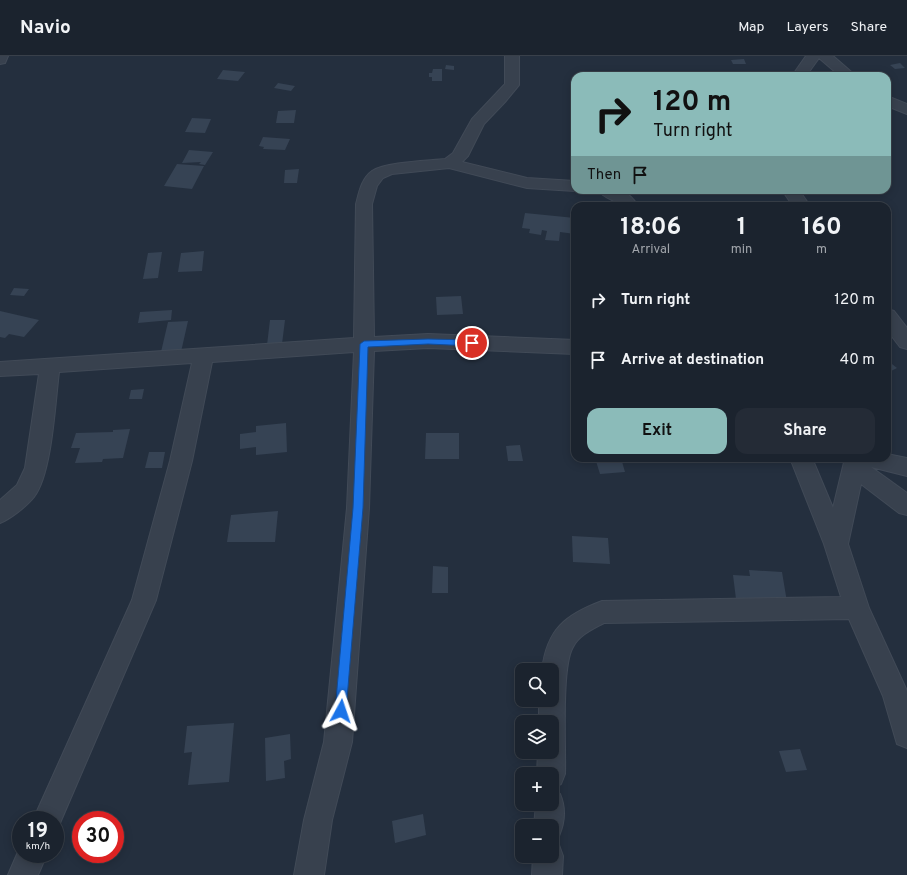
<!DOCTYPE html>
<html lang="en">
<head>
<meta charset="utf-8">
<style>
  :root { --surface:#1b232e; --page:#242b36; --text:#f1f3f6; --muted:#a0a4aa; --line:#39404a; --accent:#8bbbb9 }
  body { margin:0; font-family:Overpass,sans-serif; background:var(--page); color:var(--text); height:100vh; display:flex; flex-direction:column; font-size:15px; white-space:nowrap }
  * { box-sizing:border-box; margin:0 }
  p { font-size:13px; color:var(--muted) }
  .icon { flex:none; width:22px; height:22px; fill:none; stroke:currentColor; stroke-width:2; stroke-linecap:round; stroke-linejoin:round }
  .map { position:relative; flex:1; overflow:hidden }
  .panel { position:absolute; left:571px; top:146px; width:320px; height:260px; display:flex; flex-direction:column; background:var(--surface); border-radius:12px; box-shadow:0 2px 10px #0003,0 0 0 1px var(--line) }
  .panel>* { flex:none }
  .guide { position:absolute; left:571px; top:16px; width:320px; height:122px; border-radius:12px; box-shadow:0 2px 10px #0003,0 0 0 1px var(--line); background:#8bbbb9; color:#111; overflow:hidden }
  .tools { position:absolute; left:515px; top:607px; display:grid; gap:8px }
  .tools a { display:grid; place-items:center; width:44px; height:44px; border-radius:8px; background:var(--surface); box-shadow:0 2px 10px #0003,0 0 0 1px var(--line); font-size:20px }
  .speed { position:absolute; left:12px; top:755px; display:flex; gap:8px; font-size:20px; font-weight:700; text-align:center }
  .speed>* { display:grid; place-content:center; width:52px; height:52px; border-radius:50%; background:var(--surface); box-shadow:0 2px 10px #0003,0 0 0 1px var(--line); line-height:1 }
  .speed small { font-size:10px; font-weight:400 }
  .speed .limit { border:6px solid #d22; background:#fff; color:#111 }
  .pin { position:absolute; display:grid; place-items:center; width:34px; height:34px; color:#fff; margin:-17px; border:2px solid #fff; border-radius:50%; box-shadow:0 1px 4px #0007 }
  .me { position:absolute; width:44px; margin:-22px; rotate:5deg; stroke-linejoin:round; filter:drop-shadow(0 0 3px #0008) }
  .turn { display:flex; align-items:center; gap:14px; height:84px; padding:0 16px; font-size:18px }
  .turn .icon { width:52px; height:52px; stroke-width:2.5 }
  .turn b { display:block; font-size:28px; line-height:34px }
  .then { display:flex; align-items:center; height:38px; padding:0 16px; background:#0003; gap:8px; font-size:15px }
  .eta { display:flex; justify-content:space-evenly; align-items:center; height:68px; text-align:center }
  .eta b { font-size:24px; font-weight:700; line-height:28px }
  .cta { display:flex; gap:8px; margin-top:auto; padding:8px 16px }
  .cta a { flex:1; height:46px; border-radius:12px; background:var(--accent); color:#111; font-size:16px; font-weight:700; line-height:46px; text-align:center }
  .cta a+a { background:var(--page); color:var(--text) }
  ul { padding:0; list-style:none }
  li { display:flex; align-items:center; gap:12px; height:60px; padding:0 16px }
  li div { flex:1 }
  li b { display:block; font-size:15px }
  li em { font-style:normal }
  header { display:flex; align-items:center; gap:24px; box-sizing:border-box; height:56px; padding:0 20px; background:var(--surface); border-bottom:1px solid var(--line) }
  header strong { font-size:19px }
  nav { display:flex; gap:22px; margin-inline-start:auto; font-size:14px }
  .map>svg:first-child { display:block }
</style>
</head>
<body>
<header>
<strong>Navio</strong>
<nav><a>Map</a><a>Layers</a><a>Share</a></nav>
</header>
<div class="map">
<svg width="907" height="819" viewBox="0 0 907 819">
  <rect width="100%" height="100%" fill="#242f3e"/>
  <path fill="#364354" d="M744,3L746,8H733L731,4Z
    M900,7L905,12L895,13L890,9Z
    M446,9L454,10V14L445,13Z
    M433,13H442V25H432V21H429V17H432Z
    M223,14L245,16L238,25L217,23Z
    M278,27L295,30L291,35L274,32Z
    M296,54L294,67H276L278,55Z
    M192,62L211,63L205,77L185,76Z
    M263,81L290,83L285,94L263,93L264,91L259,90Z
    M189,94L213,96L205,109L199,108L201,106L182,107Z
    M177,108L204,110L192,133L164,130Z
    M299,113L297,127H284L285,114Z
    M525,157L575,162V178L560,176L559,185L545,184L547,175L542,174L541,179L529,177L530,173L522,172Z
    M204,195L202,215L178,216L181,197Z
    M162,196L158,222L143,223L148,197Z
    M14,232L29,233L24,240L10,239Z
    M461,240L463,258L437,259L436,241Z
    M172,254L171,264L138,267L140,256Z
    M0,255L39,264L24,281L9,278L5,282L0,281Z
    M270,264H285L282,288L267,289Z
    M188,265L181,296H161L168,266Z
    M887,304L897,312L887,317Z
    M144,333L142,343H129L131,334Z
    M286,367L287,396L256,399V391L240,393V378L256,376V370Z
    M130,373L123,402L103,403L102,406L75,407L80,392H71L76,377L113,376V374Z
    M426,377H459V403H425Z
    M520,389L523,405H508L506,390Z
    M149,396H165L162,412H145Z
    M595,402H621L625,416L600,418Z
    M278,455L275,486H227L231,459Z
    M572,480L608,482L610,508L573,506Z
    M433,510L448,511V537H432Z
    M749,514L782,516L787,546L736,543L733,519L750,520Z
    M234,667L229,726L188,729L192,696L184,697L187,670Z
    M290,678L291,703L284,705L285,722L266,725L265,682Z
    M800,693L807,714L786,716L779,695Z
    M423,758L426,779L395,787L392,765Z"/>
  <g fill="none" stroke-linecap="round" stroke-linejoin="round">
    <defs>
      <path id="street" d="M0,0H8L5,7L0,8Z
        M505,0H519V29L505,46L484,68L468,100L462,106L527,122L575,125V134H579L575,135L527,132L449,112L392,118L383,122L377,130L372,148L374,281L428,278L575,284V298L428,292L374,295L369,452L352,686L332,764L324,819H294L304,764L324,686L347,452L354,296L212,306L192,405L156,544L57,774L55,775V764H33L132,544L170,405L192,307L59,316C55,347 52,418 34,441C27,450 10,463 0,467V444L17,429L25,412L39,318L0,320V306L354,282L356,148C359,137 361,123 372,115C386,106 427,105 445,103L453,97L472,63L505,28Z
        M806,0H833L856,20H840L819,2L806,20H792Z
        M887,40L907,48V58L887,50Z
        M598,134C617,134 627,132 638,150H621C614,143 603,142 598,134Z
        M782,134H799L810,150H793Z
        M887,253L894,255L907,272V293L900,291L887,274Z
        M887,398L907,402V420L871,411L907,437V459L899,457L861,428L848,488L869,552L907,635V692L897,688L883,640L849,563L604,567C593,573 579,579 573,591C561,611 566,692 565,718L561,728L552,732V718H537L538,696H552V666H539V644H552V614H542C547,573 565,559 602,545L841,541L824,488L790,402H812L833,452L845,402H887Z
        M552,734L560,738C566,752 565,766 559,780L552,783V770H534L536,748H552Z
        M552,787L559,789L563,800L562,819H532L533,800H552Z
        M21,789V798H47L38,819H8Z"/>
    </defs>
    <use href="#street" stroke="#414a57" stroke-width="2"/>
    <use href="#street" fill="#38414e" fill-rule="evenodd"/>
  </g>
  <path fill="#1a73e8" stroke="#114b97" d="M428,283L472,284L476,287L472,290L428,288L368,291L363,452L346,655L345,659L341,661L337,659L335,655L353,452L360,288L364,285Z"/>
</svg>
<div class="tools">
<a><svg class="icon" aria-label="search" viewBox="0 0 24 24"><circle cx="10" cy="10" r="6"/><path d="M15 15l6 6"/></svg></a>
<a><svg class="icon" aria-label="layers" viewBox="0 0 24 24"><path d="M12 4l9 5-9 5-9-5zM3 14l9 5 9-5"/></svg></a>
<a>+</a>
<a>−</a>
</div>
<div class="speed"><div>19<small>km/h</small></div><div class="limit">30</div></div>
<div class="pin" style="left:472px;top:287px;background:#d93025"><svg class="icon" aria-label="arrive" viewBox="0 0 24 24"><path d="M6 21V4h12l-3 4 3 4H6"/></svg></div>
<svg class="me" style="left:341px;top:655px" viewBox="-20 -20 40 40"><path d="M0-17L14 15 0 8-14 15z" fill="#1a73e8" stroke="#fff" stroke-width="4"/></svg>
<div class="guide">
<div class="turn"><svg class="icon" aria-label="right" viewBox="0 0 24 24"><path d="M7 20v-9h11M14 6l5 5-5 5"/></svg><div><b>120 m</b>Turn right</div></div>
<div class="then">Then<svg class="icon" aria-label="arrive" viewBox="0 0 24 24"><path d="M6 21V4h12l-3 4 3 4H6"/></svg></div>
</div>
<section class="panel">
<div class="eta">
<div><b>18:06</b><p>Arrival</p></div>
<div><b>1</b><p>min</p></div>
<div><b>160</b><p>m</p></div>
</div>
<ul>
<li><svg class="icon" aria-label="right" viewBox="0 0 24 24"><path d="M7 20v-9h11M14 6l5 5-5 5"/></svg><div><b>Turn right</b></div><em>120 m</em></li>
<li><svg class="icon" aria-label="arrive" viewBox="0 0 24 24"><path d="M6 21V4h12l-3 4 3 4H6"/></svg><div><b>Arrive at destination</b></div><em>40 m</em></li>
</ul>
<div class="cta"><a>Exit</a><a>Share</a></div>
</section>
</div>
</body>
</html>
